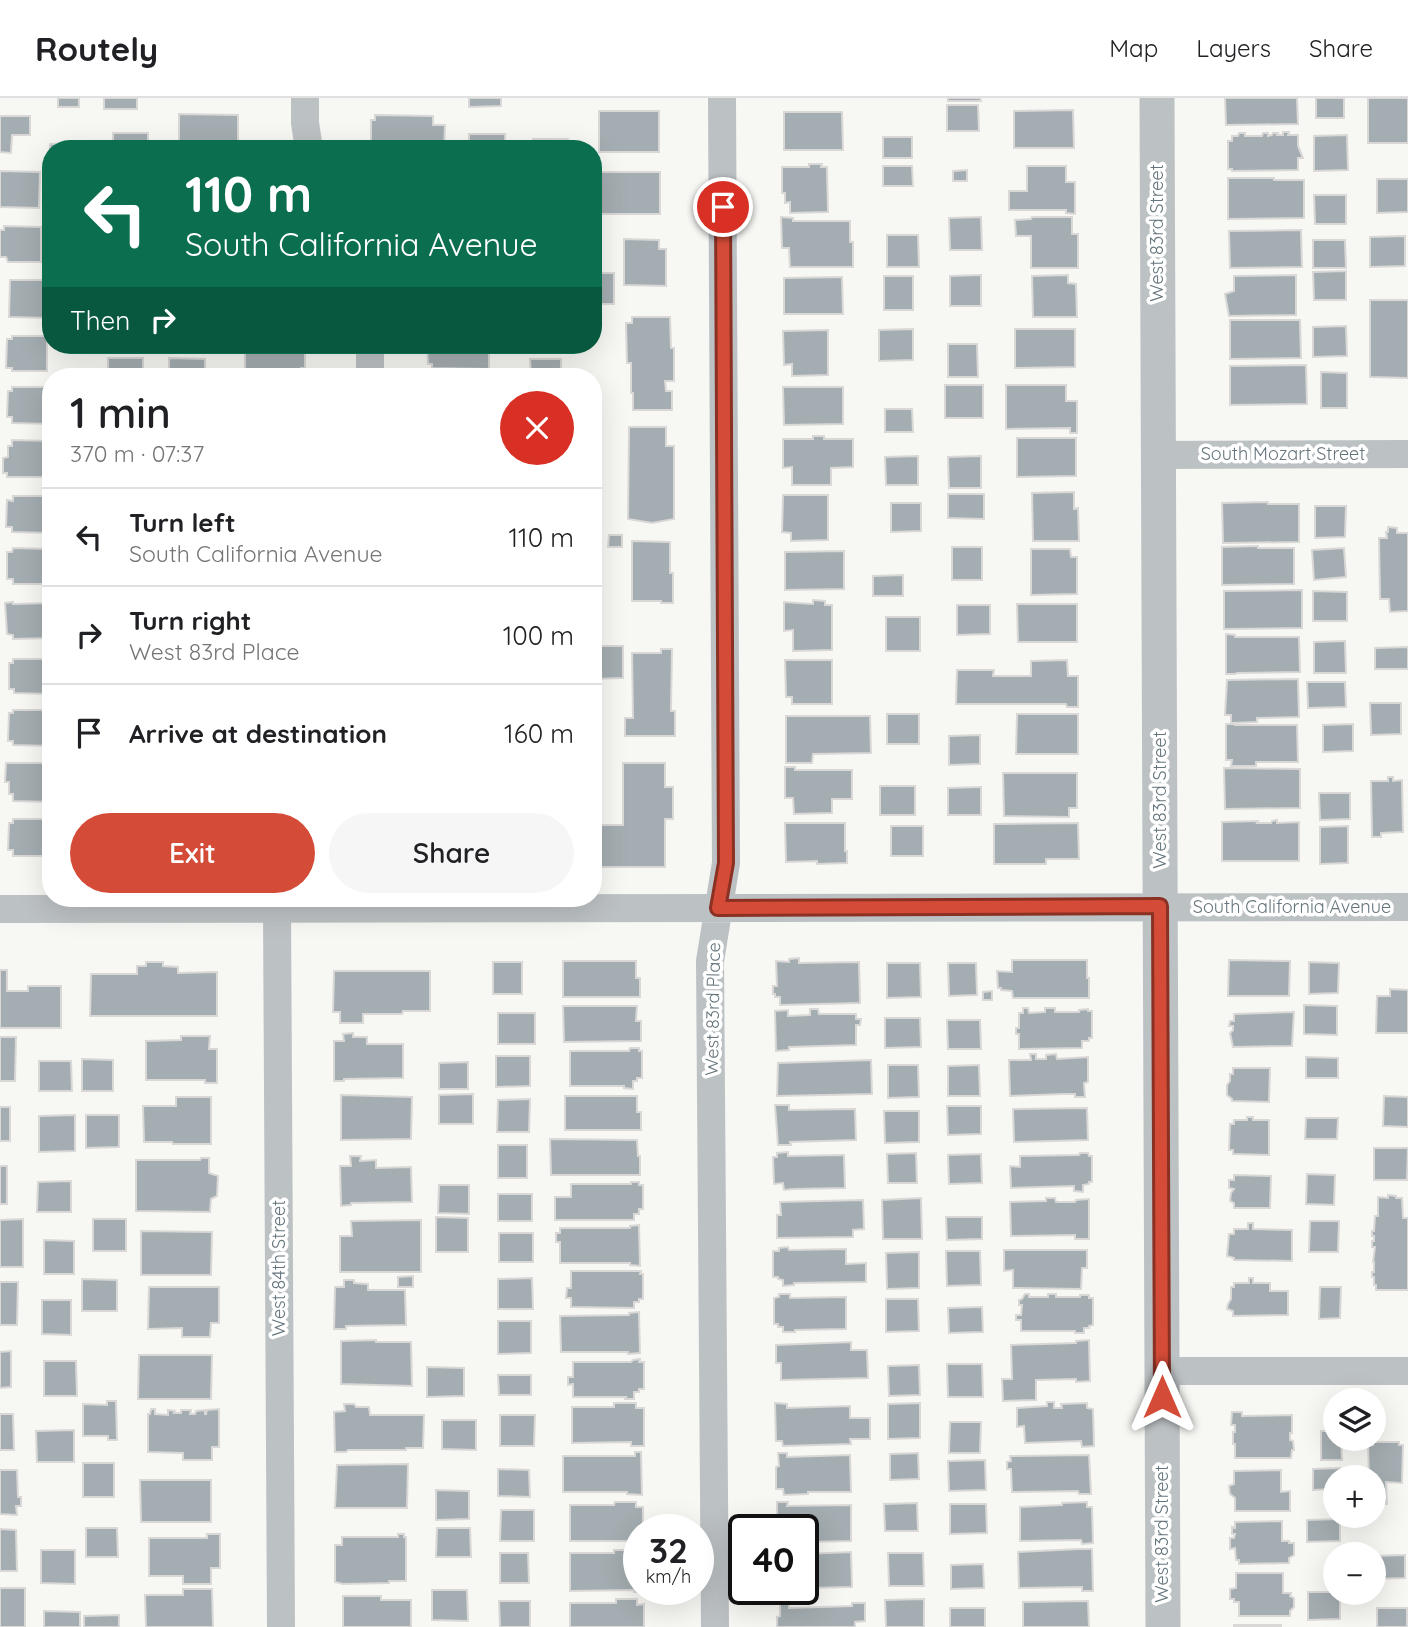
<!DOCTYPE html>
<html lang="en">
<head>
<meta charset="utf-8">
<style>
  :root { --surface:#fff; --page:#f6f6f6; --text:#202124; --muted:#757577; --line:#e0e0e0; --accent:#d44b37 }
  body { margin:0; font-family:Quicksand,sans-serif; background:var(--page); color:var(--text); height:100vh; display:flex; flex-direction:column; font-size:26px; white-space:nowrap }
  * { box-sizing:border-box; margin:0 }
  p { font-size:23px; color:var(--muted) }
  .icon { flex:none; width:38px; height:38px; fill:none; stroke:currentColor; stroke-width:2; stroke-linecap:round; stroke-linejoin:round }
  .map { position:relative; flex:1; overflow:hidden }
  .panel { position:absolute; left:42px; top:270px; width:560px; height:539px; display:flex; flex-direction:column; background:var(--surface); border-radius:28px; box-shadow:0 7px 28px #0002 }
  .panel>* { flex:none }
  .guide { position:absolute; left:42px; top:42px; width:560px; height:214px; border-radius:28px; box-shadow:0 7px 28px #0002; background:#0b6e4f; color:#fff; overflow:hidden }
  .buttons { position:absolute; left:1323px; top:1290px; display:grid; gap:14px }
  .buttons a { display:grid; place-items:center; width:63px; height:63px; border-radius:50%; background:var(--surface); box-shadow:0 7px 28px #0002; font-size:35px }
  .speed { position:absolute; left:623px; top:1416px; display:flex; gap:14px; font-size:35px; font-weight:700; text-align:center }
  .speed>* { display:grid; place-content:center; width:91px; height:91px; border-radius:50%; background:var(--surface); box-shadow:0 7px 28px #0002; line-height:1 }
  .speed small { font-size:18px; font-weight:400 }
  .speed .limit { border:4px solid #111; border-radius:10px; background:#fff; color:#111 }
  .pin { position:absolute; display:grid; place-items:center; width:60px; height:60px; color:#fff; margin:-30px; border:4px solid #fff; border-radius:50%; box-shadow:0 2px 7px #0007 }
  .me { position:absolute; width:77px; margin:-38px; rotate:0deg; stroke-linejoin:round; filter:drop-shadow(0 0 5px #0008) }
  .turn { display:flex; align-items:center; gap:24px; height:147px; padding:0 28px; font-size:32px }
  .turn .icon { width:91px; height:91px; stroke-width:2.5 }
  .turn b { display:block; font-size:49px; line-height:60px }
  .then { display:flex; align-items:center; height:66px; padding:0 28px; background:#0003; gap:14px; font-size:26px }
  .round { display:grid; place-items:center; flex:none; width:74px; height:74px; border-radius:37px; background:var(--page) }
  .headline { display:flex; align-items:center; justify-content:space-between; height:119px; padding:0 28px }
  h1 { font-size:42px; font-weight:600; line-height:52px }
  .button { display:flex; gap:14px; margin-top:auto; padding:14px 28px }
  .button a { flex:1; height:80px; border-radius:42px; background:var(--accent); color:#fff; font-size:28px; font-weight:600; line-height:80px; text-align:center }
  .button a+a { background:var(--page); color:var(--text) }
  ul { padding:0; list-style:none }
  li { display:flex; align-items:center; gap:21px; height:98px; padding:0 28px; border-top:2px solid var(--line) }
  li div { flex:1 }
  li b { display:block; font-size:26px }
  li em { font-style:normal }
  header { display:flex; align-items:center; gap:42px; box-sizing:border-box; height:98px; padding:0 35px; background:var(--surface); border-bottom:2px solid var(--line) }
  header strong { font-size:33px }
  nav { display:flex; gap:38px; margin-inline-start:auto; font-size:24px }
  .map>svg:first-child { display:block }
</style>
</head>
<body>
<header>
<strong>Routely</strong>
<nav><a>Map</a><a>Layers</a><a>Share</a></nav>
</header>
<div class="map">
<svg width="1408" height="1529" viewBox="0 0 1408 1529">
  <rect width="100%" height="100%" fill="#f7f7f4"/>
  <path fill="#a4adb1" stroke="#d9d8d7" stroke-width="2" d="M58,0H79V9H58Z
    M104,0H137V11H104Z
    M469,0H501V8L469,9Z
    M948,0H980L981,3H948Z
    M1225,0H1297L1298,26L1226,27Z
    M1316,0H1344V20H1316Z
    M1368,0H1408V45H1368Z
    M947,7H978L979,33H947Z
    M1073,12L1074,50H1014V13Z
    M599,13H659V54H599Z
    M784,14H842L843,52H784Z
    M179,16L238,17V51H179Z
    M375,17L433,18V27H445L444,51L371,50V22H375Z
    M0,18H30V37H12L11,55L0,54Z
    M1283,34H1289L1288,37H1298V48L1303,60H1298V72L1232,73V71H1228V43H1232V38H1238L1239,35H1245V38H1262L1263,35H1268V38L1272,37L1273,35H1278L1277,37H1283Z
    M113,35H148V51H113Z
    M469,36H505V51H469Z
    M1347,37L1348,72L1314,73V38Z
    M883,39H912V60H883Z
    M533,41H568V51H533Z
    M83,45L82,51H51V66H49L50,46Z
    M809,66H822L821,69H827L828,114L790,115V104L785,105V95H782V69H809Z
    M883,68H912L913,88H883Z
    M1027,68H1066V84H1075V116L1066,115V112H1009V93H1027Z
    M967,72V83H953V73Z
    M0,73L40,74L39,110L0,109Z
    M600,74H660V116H601Z
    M1228,80H1274V82H1304V120L1228,121Z
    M1377,81H1408V114L1377,115Z
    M1314,97H1346V126H1315Z
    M781,119L793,120V123H850V144H853V169H790L789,150H782Z
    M981,119L982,152H950L949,120Z
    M1032,119H1072V136H1078V170H1031V138H1016L1015,122L1031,121Z
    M4,128L41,129V164H8L6,159H0V132H4Z
    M1301,132L1302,169L1230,170L1229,133Z
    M887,137H918L919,169H887Z
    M1405,138V168L1370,169V139Z
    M624,141L659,142V151H666V188L624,187Z
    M1313,142H1345L1346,170H1313Z
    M1346,173V202H1314L1313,174Z
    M593,175H614V206H593Z
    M981,177V208H950V178Z
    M1068,177V185L1076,186L1077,219H1033L1032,178Z
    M1296,177V217L1229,218L1225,196L1234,193V178Z
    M884,178H913V212H884Z
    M842,179L843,216H784V180Z
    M10,182H51V203H46L47,220L9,219Z
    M1370,202H1408V280L1370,279Z
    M632,219H670L671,250H674V283H665L666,293H672V312H633V295H631V265H627L626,225H632Z
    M1230,222H1300L1301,260L1230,261Z
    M1346,228L1347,258L1313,259V229Z
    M913,231V262L879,263V232Z
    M1015,231H1075V269L1015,270Z
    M828,232V277L792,278V266L784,267L783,233Z
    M12,238H47V273H12V270H6L7,241H12Z
    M948,246H977L978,279H948Z
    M245,247H305V270H301V273H245Z
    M427,247H489V271L432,270V266H428Z
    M108,260H143V278H108Z
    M169,260L205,261V278H169Z
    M530,261H561V278H531Z
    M1306,267L1307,306L1230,307V268Z
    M1321,274L1347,275V310H1321Z
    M945,287H983V320H945Z
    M1006,287H1066V303H1077V335H1070V330L1006,331Z
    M12,289H51V326L12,325V319H7L8,293H12Z
    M783,289H843V326L784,327Z
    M885,311H912L913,334H885Z
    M629,329H666V348H674V421L652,425L628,421Z
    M813,338H824V341H853V369L831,370V387H792V369L783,370V341H813Z
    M1017,340H1076V378L1017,379Z
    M12,342L51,343V361L48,360L47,379H7V375H3V360L8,359V348H12Z
    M918,358V387H886L885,359Z
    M981,358V390H949L948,359Z
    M1074,394V411L1078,410L1079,443H1033L1032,395Z
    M948,396H984V421L948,420Z
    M783,397H828V442L791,443V435L782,434Z
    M13,398H51V435L12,434V429H6L7,402L13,403Z
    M1268,404V406H1299V444L1223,445L1222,405Z
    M891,405H921V433L891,434Z
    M1315,408H1346L1345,439L1315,440Z
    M1388,429L1397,430V435H1408V513L1390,514L1389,501H1380L1379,440H1387L1386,434H1388Z
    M609,437H622V449H608Z
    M632,443L670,444V475H673V505H661V503H632Z
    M1258,448V450H1294V486L1222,487V449Z
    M952,449H982V482H952Z
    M13,450L51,451V486H13V481H7V454H12Z
    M1344,450L1346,479L1314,482L1312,452Z
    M1031,451H1070L1071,459H1077V496L1031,497Z
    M844,453V491L785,492V454Z
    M903,477V498H873V478Z
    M1302,492V530L1224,531V493Z
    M1313,493L1347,494V523H1313Z
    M813,502L825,503V507H832V552L793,553V532L784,533V504L813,506Z
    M13,504V506L51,505V540L13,541V537L7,536L5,505Z
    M1017,506H1077V544H1018Z
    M957,507H990V536L957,537Z
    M886,519H920V553H886Z
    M1226,536L1235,537V539H1299L1300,574L1237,575L1235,576H1226Z
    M1345,543L1346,575H1314V544Z
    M593,548H623V580L593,581Z
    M1408,549V571H1375V550Z
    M661,551H672L671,613H675V638H625V620H633L632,555H661Z
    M13,561H51V596L14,595V591H9V565H13Z
    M785,562H832V606H792V599H786Z
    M1067,562L1068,578H1078V609H1067L1066,606H956L957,572H994L993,578H1031V563Z
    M1298,581L1299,619L1257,620V624L1231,625V617H1225L1227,582Z
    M1307,584H1345L1346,609L1308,610Z
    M1370,605H1401V636L1371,637Z
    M13,612H51V648L13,647V643H8L9,615H13Z
    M887,616H919V646H887Z
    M1017,616H1078V656H1016Z
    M786,618H870L871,655L813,656L812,665H786Z
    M1226,626H1235V627H1297L1298,664H1256V668H1231L1232,662H1226Z
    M1353,626V653L1323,654V627Z
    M980,637V666L949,667V638Z
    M6,665H51V704L13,703V696H9V684H5Z
    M623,665H665V689H673V721H665V769H593V727H623Z
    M785,669H795V672H852V701H832V715L794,716L793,700H785Z
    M1224,670L1300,671V710L1225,711Z
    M1003,675H1077V710H1069V719L1004,718Z
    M1388,679H1393V683L1402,682L1403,734L1381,735V739H1372L1371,683H1388Z
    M880,688H915V717H880Z
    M981,689V717H948V690Z
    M1319,695H1350V721L1320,722Z
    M13,721H51V758H13V752H8L9,725H13Z
    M1277,722V725L1299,724V763H1222V724L1258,723L1257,725H1271L1272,723Z
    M785,725H845V753H847V765L817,766V763L786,764Z
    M1078,725L1079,761H1046V766H994V726Z
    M891,728H923V758H891Z
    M1348,728V765L1320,766V729Z
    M799,860V865L859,864L860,905L780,907V899H775V896H773V888H777L776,863L789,864V861Z
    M1012,862H1087V880H1089V900H1013L1012,893L1001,892V890H998L997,873L1012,874Z
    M1229,862L1290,863L1289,898H1228Z
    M563,863H636V880H640V899H563Z
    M146,864H163V868L178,869V875L217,874V918H90L91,876H137V868H146Z
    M493,864H522V896H493Z
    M1309,864L1339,865L1338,895L1309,896Z
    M887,865H920L921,899L887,900Z
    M948,865H976L977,897L949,898Z
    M0,872H7V893H28V888H61V930H0Z
    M334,873H430V913H403L402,916H363V925H340V914H333Z
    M1390,891L1408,892V935H1376L1377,898H1390Z
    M992,893V902H983V894Z
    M1304,907L1337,908V937L1304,936Z
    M563,908H637L636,923H641V943L564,944Z
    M1023,910H1028L1029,915L1045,914V910H1055V914H1079V912L1088,911V913H1092V940H1089V943H1082V950L1019,951V936H1016V930H1019V915H1023Z
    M810,911H818L819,916H856V921H861L860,927H856V947L789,949V952L776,953L775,913L788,912V918L810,917Z
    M1294,914L1292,948L1233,949L1230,935L1233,932V928H1229L1230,923H1234V916Z
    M498,915H535V946H498Z
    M885,920H920L921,949L885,950Z
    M947,922H980L981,951H948Z
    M353,935V939H367V946H403V980L344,981V983H334V943H344L343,936Z
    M181,938H210L209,951H217V985H205V982H146V943L181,942Z
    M0,939H16L15,983H0Z
    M630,950H639V953H642V980H637V983H633V991L624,990V988H570V953H629Z
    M1030,956H1036V961H1046V957L1056,956L1057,961L1088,959V984L1084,985L1085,999H1075V996H1063L1010,998L1009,962H1031Z
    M496,958H530V988L496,989Z
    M1306,959L1338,960V980H1306Z
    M82,961L113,962V993H82Z
    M871,962L872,996L777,998L778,965Z
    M39,963H71L72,993H39Z
    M468,964V991H439V965Z
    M888,967H918L919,999L888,1000Z
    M979,967L980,998H948V968Z
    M1233,970H1270L1269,1004L1232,1003V1001L1227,997V987L1230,983V976H1233Z
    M473,996V1026H439V997Z
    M341,997L412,999L411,1041L341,1042Z
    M565,998H637V1014H641V1032H565Z
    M1384,998L1408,999V1029L1383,1028Z
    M176,999H211V1046H173L172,1044H144L143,1008H176Z
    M530,1001L529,1034H497L498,1002Z
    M775,1007H789V1012L855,1011L856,1042L790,1044L791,1047H778Z
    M947,1008H981V1036L948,1037Z
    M0,1009H10V1043H0Z
    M1087,1010L1088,1042L1014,1044L1013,1011Z
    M884,1013H919V1044L885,1045Z
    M75,1017V1053L39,1054V1018Z
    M86,1017H119V1049L86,1050Z
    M1247,1019H1253V1022H1269V1057L1233,1056V1052H1229L1230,1026H1234V1022H1247Z
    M1306,1020H1338L1337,1041H1305Z
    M550,1041L637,1042L638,1058H640V1077H551Z
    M498,1047H527V1080H498Z
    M1374,1050H1408L1407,1082H1374Z
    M788,1054V1058L844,1057L845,1090L793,1091L784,1092L783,1085L774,1086L773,1059H777V1055Z
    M916,1055L917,1085H888L887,1056Z
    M1080,1055H1088L1089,1058H1092V1084H1089V1086L1083,1087V1094L1074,1093V1088L1011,1090L1010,1068L1020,1069V1058L1079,1057Z
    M981,1056L982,1085L949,1086L948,1057Z
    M350,1058H361L360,1063L376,1062V1070L411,1069L412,1104L351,1105V1107L341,1108L340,1068H351Z
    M201,1060H209V1075L218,1078L217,1098L211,1101L210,1114L136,1113V1062H200Z
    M0,1068H7V1106H0Z
    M1307,1076L1335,1077L1334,1107L1306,1106Z
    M1234,1077L1271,1078L1270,1110H1234V1105L1230,1103L1231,1095L1234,1091L1229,1090V1082H1234Z
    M71,1083V1114H37L38,1084Z
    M631,1084H639V1087H643V1111H639V1116H634V1122H555V1099H571V1086H631Z
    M439,1087H469V1116L438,1115Z
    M498,1096H532V1123H498Z
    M1388,1097L1396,1098V1100H1402L1403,1120H1408V1192H1376V1187H1374V1179H1372V1174H1374V1164H1373L1375,1149H1372V1143H1374V1138H1372V1133H1374L1375,1118H1378V1099L1388,1100Z
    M921,1100L922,1141H883L882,1102Z
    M1046,1100H1055L1056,1104H1075L1076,1102L1089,1101V1141H1075V1137L1011,1138L1010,1104L1046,1103Z
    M863,1102L864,1131L853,1132V1139L777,1140V1117H781L780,1104Z
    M436,1119L468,1120V1154H436Z
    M946,1119H982V1141L947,1142Z
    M23,1121V1169H0V1122Z
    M93,1121H126V1153H93Z
    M421,1122V1174H340V1138H352L351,1123Z
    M1310,1123H1339L1338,1154H1309Z
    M1248,1125H1253V1131L1292,1132V1163L1234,1162V1160L1227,1158L1229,1136H1234V1131H1248Z
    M639,1127L640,1168L630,1167V1165H560V1144H556V1135H560V1130H630V1128Z
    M141,1133L212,1134L211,1177H141Z
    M499,1135H533V1164H499Z
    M44,1142L74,1143V1176H44Z
    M788,1149L789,1152L846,1151V1166L866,1165V1184L794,1185V1187L783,1188V1182L778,1181V1179H773V1153H779V1150Z
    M1004,1152H1087V1170H1082L1081,1191L1013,1190V1172L1004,1173Z
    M946,1153H980L981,1187L947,1188Z
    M919,1154V1190L887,1191L886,1155Z
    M571,1173H641L640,1176H643V1201H639V1204H634V1210L571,1209V1200H566L567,1190H571Z
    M413,1178V1189H398V1179Z
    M532,1180L533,1211H498V1181Z
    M1249,1180H1253V1185H1270V1193H1288V1217L1233,1218V1213L1227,1211L1228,1206L1231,1201V1189H1234V1185H1249Z
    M82,1181L117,1182V1213H82Z
    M344,1182H354V1185L368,1186V1192H405L406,1227L346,1228V1231H334L335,1189H344Z
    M0,1184H18L17,1227H0Z
    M149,1189H219V1225H211L210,1239H182V1230L148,1231Z
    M1320,1189H1341L1340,1220L1319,1221Z
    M779,1196H790V1200L846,1199V1231L795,1232V1234H783V1229H778V1226H774V1200L779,1199Z
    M1025,1196H1029V1199H1048V1196H1056V1199H1080V1197H1089V1200H1093V1227L1089,1228V1230H1084V1235H1075V1233H1021V1222H1016V1217H1021L1022,1207H1019V1202L1022,1201Z
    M886,1201H918L919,1233L886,1234Z
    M42,1202H71V1237L42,1236Z
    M982,1209L983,1234L949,1235L948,1210Z
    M639,1214L640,1255L628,1256V1254H561L560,1218L629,1217V1215Z
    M498,1223H531V1255L498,1256Z
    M376,1242V1244H411L412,1288L341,1286V1243Z
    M1089,1242L1090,1283L1076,1284V1281L1036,1282V1302L1003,1303L1002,1281H1012L1011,1247L1076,1245V1243Z
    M851,1244V1252H867L868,1280L781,1282V1265H776V1247Z
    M11,1253V1289L0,1290V1254Z
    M139,1257H212L211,1301H138Z
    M640,1261L639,1264H644V1291H639V1294H634V1301H625L626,1299H573V1286L568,1287V1279H573V1264H631L633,1262Z
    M44,1263H76L77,1298H44Z
    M947,1266H982L983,1299H948Z
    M919,1267L920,1297L889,1298L888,1268Z
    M427,1269L464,1270V1298L427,1299Z
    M498,1277H531V1297H499Z
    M107,1303H116L117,1342H108V1338H83V1306L107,1307Z
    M1047,1304H1054V1310H1062L1061,1306L1087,1305V1310L1093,1311L1094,1348L1082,1349L1081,1343L1025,1345L1024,1328L1017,1329V1310L1047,1308Z
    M614,1305H636V1310H644V1348H631V1344L572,1345V1309H614Z
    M775,1305L787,1306V1310L850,1308V1320H870V1341H850L851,1346L783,1348L782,1343H776Z
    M920,1305V1340L888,1341V1306Z
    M344,1306H354L356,1309H369L370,1317H424L423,1350H406V1352H348L346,1354H335L334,1314L345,1313Z
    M151,1311H155V1316L168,1317V1312L175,1313L174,1315H181V1312H191L190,1316H195L196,1313L205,1312V1316H206L207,1312L219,1311V1349H212V1362H183V1355L148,1354V1316H150Z
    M1232,1314H1242V1318L1292,1317V1335H1290V1342L1293,1343L1294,1352H1292L1291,1360H1235V1346H1233V1334H1235V1327H1231Z
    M0,1316H13L14,1352H0Z
    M500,1317H535L534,1348H500Z
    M442,1322H476V1352L442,1351Z
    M950,1324H981L980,1355H949Z
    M74,1332V1364H37L36,1333Z
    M1321,1333H1335V1340H1341L1342,1362H1321Z
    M1373,1344H1399V1347H1403L1402,1385L1386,1384L1387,1406H1374V1379H1369L1368,1346L1373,1347Z
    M635,1354H641L642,1397L627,1396V1394H563V1358H635Z
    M778,1355H787V1359L850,1357L851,1394H808V1396L784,1397L783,1391H776V1369L779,1368Z
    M918,1355L919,1381L890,1382V1356Z
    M1089,1357L1091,1396H1079L1078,1393L1012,1394L1011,1371H1007V1364L1011,1363L1010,1358Z
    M985,1362L986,1392L949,1393L948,1363Z
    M83,1365H114V1399H83Z
    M408,1366L407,1410H335L337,1367Z
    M1340,1370V1379H1335V1391L1313,1392V1371Z
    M498,1371L529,1372L530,1399L498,1398Z
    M0,1372H17L18,1399H21V1408H16L17,1417L0,1416Z
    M1281,1372V1394L1290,1393V1413H1235V1400L1230,1396L1229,1388L1234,1386V1373Z
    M140,1382H211V1424H141Z
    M436,1392L469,1393V1421L436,1422Z
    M615,1404H636V1409H643V1432H639V1446H634V1443H570V1407H614Z
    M777,1404H788L787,1408L851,1407V1443L808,1444V1446H803V1432H777Z
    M1087,1404V1409H1092L1093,1445L1082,1446L1081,1442L1020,1443V1409L1062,1407V1405Z
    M917,1405L918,1433H885L884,1406Z
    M950,1406H986L987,1435L950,1436Z
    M501,1412H534V1443H500Z
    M1340,1421V1443L1307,1444V1422Z
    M1282,1423V1443H1289V1445H1294V1457L1289,1460V1465L1239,1466V1462H1236L1235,1450L1230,1451V1440H1234L1235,1436H1232V1429L1235,1430V1424Z
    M86,1430H117L118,1459H86Z
    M437,1430H470L471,1459H436Z
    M0,1431L16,1432L17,1473H0Z
    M207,1436H220V1470H211V1486H183V1478H149V1440H207Z
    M398,1436H404V1439H406V1483H389V1485L343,1486L335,1484V1447H342V1439H398Z
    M1079,1451H1092L1093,1493H1082V1489L1019,1490L1018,1454Z
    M41,1452H75V1486L41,1485Z
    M614,1452H639V1491H645V1494H634V1492L570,1493V1455H614Z
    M851,1454L852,1489L808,1490L807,1494L784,1495V1491H803V1456Z
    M500,1455H528L529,1485H500Z
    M888,1455H923L924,1488H889Z
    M1405,1457V1480L1374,1481V1458Z
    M983,1466L984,1490L951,1491V1467Z
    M1236,1475H1283V1495H1291L1290,1498L1294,1500V1509L1290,1513V1518H1239V1504H1234V1501H1230V1491L1236,1490Z
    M0,1490H25V1529H0Z
    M183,1491H212L213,1529H146L145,1497H183Z
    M432,1492H467L468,1523L432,1522Z
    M1308,1494H1340V1521L1308,1522Z
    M343,1498H381V1502H411V1529H343Z
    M616,1501H637V1507L644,1506V1529H570V1505H616Z
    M924,1501V1529H886L885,1502Z
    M499,1503H530V1529H500Z
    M1088,1503L1089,1529H1023V1504Z
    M789,1504V1510L852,1508V1505H865V1523L855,1524V1529H777V1519L780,1518V1505Z
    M950,1510H985V1529H950Z
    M1377,1510H1407V1529H1377Z
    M44,1513L80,1514V1529H44Z
    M119,1517V1529H84V1518Z
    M1234,1527H1281V1529H1234Z"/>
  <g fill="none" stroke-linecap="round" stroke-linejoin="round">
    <path stroke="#bcc1c4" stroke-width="28" d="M305,0V25L309,51
      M370,247V278
      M1158,357L1408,356
      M0,811L1408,809
      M277,811L281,1529
      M1162,1273H1408
      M715,1529L710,863L726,765L722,0"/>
    <path stroke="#bcc1c4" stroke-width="35" d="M1157,0L1163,1529"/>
  </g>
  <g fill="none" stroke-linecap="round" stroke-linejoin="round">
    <defs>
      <path id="route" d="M723,109L726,765L718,810L1160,808L1162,1299"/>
    </defs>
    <use href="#route" stroke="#8a3124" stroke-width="18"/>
    <use href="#route" stroke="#d44b37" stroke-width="12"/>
  </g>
  <g text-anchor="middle" stroke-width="7" stroke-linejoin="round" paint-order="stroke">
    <g font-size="18" fill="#65757d" stroke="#fff">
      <text transform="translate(1157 135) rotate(-90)" y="6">West 83rd Street</text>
      <text x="1283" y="362">South Mozart Street</text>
      <text transform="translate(1160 702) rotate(-90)" y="6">West 83rd Street</text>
      <text x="1292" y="815">South California Avenue</text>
      <text transform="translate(713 911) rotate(-89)" y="6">West 83rd Place</text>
      <text transform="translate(279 1170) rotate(-90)" y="6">West 84th Street</text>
      <text transform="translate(1162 1436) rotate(-90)" y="6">West 83rd Street</text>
    </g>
  </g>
</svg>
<div class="buttons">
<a><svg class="icon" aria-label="layers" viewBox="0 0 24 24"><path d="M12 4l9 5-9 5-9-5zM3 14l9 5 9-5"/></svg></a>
<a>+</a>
<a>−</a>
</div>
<div class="speed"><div>32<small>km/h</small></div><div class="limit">40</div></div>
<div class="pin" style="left:723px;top:109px;background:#d93025"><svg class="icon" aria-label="arrive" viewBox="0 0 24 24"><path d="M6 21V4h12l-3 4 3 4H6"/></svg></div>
<svg class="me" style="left:1162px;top:1299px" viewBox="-20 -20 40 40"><path d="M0-17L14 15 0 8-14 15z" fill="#d44b37" stroke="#fff" stroke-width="4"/></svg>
<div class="guide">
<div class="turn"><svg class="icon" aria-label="left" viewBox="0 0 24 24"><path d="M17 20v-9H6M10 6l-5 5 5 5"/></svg><div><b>110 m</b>South California Avenue</div></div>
<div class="then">Then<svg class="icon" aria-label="right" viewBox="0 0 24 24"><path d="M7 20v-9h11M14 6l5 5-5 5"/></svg></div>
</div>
<section class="panel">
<div class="headline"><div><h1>1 min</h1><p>370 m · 07:37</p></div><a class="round" style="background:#d93025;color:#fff"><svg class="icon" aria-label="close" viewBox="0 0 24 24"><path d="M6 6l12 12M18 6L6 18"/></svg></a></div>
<ul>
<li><svg class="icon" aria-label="left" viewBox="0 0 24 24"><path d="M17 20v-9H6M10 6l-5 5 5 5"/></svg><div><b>Turn left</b><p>South California Avenue</p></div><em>110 m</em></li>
<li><svg class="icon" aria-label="right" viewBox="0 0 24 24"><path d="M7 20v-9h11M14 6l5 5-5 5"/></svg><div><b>Turn right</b><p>West 83rd Place</p></div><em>100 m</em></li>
<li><svg class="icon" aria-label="arrive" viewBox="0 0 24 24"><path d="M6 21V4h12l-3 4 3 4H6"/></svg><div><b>Arrive at destination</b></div><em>160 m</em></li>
</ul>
<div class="button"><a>Exit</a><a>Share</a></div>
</section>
</div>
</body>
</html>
